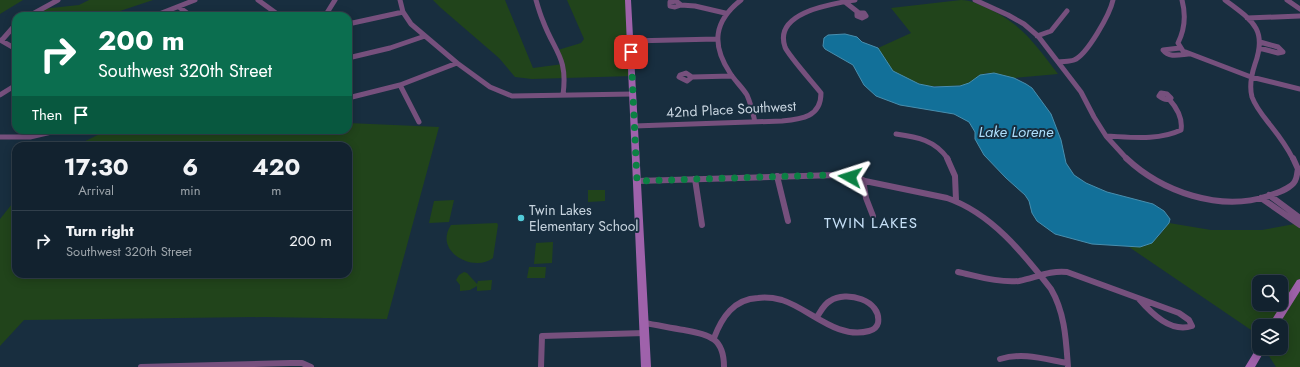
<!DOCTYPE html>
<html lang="en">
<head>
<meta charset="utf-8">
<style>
  :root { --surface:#12222f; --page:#1b2a37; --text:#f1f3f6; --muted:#9ca4aa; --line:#313f4b }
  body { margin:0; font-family:Jost,sans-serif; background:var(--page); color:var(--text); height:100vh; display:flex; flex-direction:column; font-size:15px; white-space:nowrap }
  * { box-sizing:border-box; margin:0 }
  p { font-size:13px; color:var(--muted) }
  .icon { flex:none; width:22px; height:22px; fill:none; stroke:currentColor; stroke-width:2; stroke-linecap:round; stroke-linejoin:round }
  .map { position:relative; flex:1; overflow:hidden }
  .drawer { position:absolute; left:12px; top:142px; width:340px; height:136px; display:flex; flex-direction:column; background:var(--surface); border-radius:12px; box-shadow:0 2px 10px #0003,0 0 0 1px var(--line) }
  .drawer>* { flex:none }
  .top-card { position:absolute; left:12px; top:12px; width:340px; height:122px; border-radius:12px; box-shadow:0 2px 10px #0003,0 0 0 1px var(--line); background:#0b6e4f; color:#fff; overflow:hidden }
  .fabs { position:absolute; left:1252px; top:275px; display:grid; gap:8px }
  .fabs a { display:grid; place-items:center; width:36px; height:36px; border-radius:8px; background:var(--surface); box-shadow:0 2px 10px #0003,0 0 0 1px var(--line); font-size:20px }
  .pin { position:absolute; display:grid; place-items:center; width:34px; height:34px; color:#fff; margin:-17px; border-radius:8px; box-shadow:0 2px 6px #0006 }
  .me { position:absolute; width:44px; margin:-22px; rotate:276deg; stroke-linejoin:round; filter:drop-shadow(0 0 3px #0008) }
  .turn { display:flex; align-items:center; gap:14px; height:84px; padding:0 20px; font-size:18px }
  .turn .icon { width:52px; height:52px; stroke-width:2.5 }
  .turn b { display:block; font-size:28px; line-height:34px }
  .then { display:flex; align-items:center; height:38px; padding:0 20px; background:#0003; gap:8px; font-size:15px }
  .eta { display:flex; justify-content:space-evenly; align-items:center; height:68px; text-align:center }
  .eta b { font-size:24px; font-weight:700; line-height:28px }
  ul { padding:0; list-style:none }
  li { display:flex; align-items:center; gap:12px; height:60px; padding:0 20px; border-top:1px solid var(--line) }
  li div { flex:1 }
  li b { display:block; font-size:15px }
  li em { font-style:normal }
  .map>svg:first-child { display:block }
</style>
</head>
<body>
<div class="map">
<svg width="1300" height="367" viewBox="0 0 1300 367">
  <rect width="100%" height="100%" fill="#182e3f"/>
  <path fill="#21441b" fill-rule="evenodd" d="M0,0H23L0,14Z
    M89,0H153L105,16H29L42,9L79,5Z
    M433,0H505L533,68L563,64L558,50L581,43L584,39L567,0H628L632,76L532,79L515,77L499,58L441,8Z
    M961,0C971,0 978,4 987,8C1021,23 1036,45 1058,74L1014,78L994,73H987L980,75L966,85L951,86H927L911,81L893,71L878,48L911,33L891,8Z
    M348,123L439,127L387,319L264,317L24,320L0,346V219L16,199V274H348V146H75L108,130H348Z
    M588,190H605V201L588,202Z
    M454,200L449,222L429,223L434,201Z
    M497,223L498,225L493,258C474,273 433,252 451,225Z
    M1169,223L1211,230H1262L1300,223V367H1276L1264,348H1281V326H1259V340L1254,332L1129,247L1145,246L1159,236ZM1259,282H1281V304H1259Z
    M553,242L552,263L534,264L536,243Z
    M529,267H546L545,278H527Z
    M464,272L467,273L477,284L478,281L492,280L491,290L477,291V286L470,290L460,291V285L456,280L459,275Z"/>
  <path fill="#127099" stroke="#488eae" d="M845,34L857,37L862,42L878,48L893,71L919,84L934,87L960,86L969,83L980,75L994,73L1014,78L1026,84L1032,88L1051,114L1061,140L1066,163L1074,175L1086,183L1107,192L1153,204L1164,211L1170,219L1169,223L1152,243L1140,247L1092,244L1055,234L1037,221L1032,213L1029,201L1025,195L1006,178L984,155L975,139V132L969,122L954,114L900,105L876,96L864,85L853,65L825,49L823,46L824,38L828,35Z"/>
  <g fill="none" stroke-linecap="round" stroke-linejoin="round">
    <path stroke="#76507d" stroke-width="5" d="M258,0L280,16
      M400,0L403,12L411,24L457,63
      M536,0C538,7 540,14 543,21C555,53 568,57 563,95
      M741,0C714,21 711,44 730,73C735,81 742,87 747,95C751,104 753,113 755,122
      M975,0L1008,15L1024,24L1038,36L1081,92L1094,117L1106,136L1127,159
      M1182,0C1186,15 1185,29 1178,43L1183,51L1251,77L1300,89
      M1225,0C1251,20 1268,28 1255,64C1251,76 1249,86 1252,97C1256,108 1264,117 1271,126C1279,136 1287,147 1293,159
      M1287,0L1300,9
      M676,1L681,5L675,7L670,6V2Z
      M845,2L859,13
      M681,5L695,6L725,13
      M179,7L191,16
      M857,13H864L866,16L862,18L857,16Z
      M29,16L58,0
      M154,16L195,0
      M325,16L335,0
      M1247,18L1300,16
      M348,24L403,12
      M1037,36L1051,31L1067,11
      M0,40L16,49
      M2,40L16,24
      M630,41L717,39
      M1180,48L1163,50C1169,58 1179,55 1188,54
      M1259,48L1278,53L1283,52L1278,47L1260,42
      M348,58L390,48L425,36
      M1058,62C1063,61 1069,62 1074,60C1087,55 1110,14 1113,0
      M686,73L692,77L687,81L679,77L680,75Z
      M692,77L732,76
      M400,85L419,122
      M1161,93L1167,94L1171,98C1167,101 1163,99 1159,96Z
      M0,95L16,85
      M348,98L400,85L457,63L490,87L512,96L633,94
      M634,126L782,121C802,119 821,117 821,93C814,84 788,55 785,47C773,12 832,4 855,0
      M896,134C917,137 935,140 948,159
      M1106,136C1130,137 1158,141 1181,130C1183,118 1177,108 1169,99
      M0,137H30L60,130"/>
    <path stroke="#76507d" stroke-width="6" d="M947,158L955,176L956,200
      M1126,158C1162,192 1220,212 1268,196C1276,193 1291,189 1295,181C1297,178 1297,173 1298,169H1300
      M1293,158L1298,169
      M777,176L788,221
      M695,179L702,225
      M863,180L866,198L873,216
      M637,181L836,175L947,198C991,213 1023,253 1051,289C1065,313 1066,340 1068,367
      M1269,195L1300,218
      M1261,198L1300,225
      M958,272C977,276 999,283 1019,281C1035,278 1050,270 1067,272L1179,313L1189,320L1192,326C1171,333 1152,314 1139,299
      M644,323C657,325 671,328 684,330C709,335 724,337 724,367
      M714,338C722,317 734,299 758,298C766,297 774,298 782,300C810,309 837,340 869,331C873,330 877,327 878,323C882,300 846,290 830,301C824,304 821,311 817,317
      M1000,359C1023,352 1044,359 1067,363
      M141,367L290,363H302L311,367
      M541,367L542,336L645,333"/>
    <path fill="#9f62ab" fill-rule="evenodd" d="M625,0H631L651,367H641Z
      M1300,279V291L1278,326H1268L1297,280Z
      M1259,344V348H1266L1255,367H1245Z"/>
  </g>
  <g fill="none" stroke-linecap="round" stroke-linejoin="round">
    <path stroke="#0b8043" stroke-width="7" stroke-dasharray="0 12.6" d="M631,52L637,181L827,175L850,177"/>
  </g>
  <circle fill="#52cbd9" stroke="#182e3f" stroke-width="1.5" cx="521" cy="218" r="4"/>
  <g text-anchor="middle" stroke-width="4" stroke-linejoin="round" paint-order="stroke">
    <g font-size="14" fill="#c7d4df" stroke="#182e3f">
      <text transform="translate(731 109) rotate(-3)" y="5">42nd Place Southwest</text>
    </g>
    <g font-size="14" fill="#c7d4df" stroke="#182e3f" text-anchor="start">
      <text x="529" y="215">Twin Lakes<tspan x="529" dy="16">Elementary School</tspan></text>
    </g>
    <g font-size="15" font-style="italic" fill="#adddfa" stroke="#182e3f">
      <text x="1016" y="137">Lake Lorene</text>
    </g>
    <g font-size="15" letter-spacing="1" fill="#c7e1f8" stroke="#182e3f">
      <text x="871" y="228">TWIN LAKES</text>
    </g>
  </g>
</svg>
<div class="fabs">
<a><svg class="icon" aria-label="search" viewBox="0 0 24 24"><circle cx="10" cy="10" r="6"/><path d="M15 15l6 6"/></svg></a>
<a><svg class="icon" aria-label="layers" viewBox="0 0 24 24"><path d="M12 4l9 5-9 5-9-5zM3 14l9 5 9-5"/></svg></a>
</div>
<div class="pin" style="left:631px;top:52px;background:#d93025"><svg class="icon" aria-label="arrive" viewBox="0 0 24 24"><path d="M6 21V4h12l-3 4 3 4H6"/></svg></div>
<svg class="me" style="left:850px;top:177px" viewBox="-20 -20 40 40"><path d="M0-17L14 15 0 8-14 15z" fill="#0b8043" stroke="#fff" stroke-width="4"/></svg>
<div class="top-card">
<div class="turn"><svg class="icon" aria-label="right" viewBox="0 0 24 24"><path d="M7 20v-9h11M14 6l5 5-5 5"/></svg><div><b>200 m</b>Southwest 320th Street</div></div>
<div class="then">Then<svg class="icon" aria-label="arrive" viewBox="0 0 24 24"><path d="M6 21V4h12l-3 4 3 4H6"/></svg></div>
</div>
<section class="drawer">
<div class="eta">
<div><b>17:30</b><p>Arrival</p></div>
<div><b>6</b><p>min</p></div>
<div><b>420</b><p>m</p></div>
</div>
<ul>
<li><svg class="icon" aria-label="right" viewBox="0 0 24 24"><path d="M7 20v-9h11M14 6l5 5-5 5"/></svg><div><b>Turn right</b><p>Southwest 320th Street</p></div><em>200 m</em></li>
</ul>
</section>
</div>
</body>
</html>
